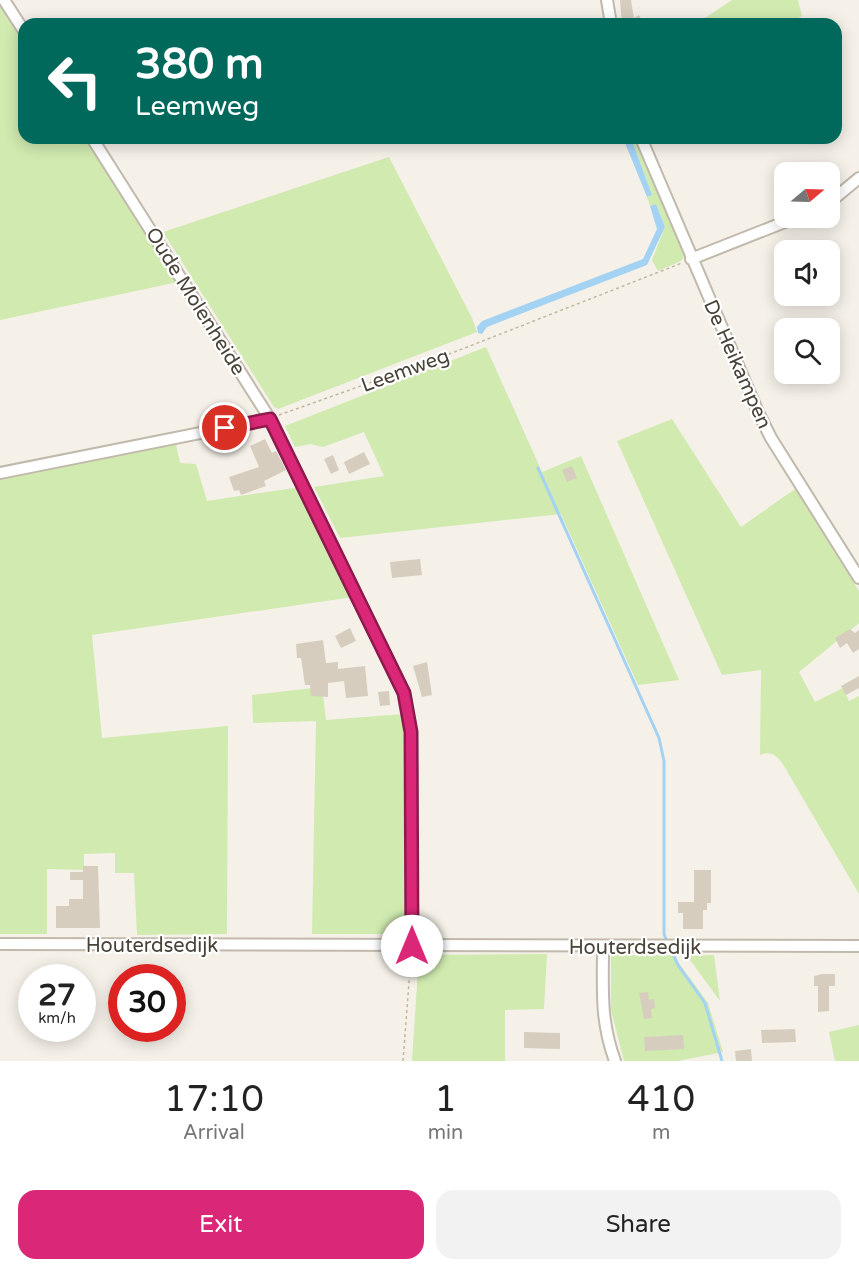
<!DOCTYPE html>
<html lang="en">
<head>
<meta charset="utf-8">
<style>
  :root { --surface:#fff; --page:#f2f2f2; --text:#222; --muted:#767676; --accent:#db2777 }
  body { margin:0; font-family:"Varela Round",sans-serif; background:var(--page); color:var(--text); height:100vh; display:flex; flex-direction:column; font-size:22px; white-space:nowrap }
  * { box-sizing:border-box; margin:0 }
  p { font-size:20px; color:var(--muted) }
  .icon { flex:none; width:33px; height:33px; fill:none; stroke:currentColor; stroke-width:2; stroke-linecap:round; stroke-linejoin:round }
  .map { position:relative; height:1061px; overflow:hidden }
  .details { display:flex; flex-direction:column; background:var(--surface); flex:1 }
  .details>* { flex:none }
  .banner { position:absolute; left:18px; top:18px; width:824px; height:126px; border-radius:18px; box-shadow:0 3px 15px #0003; background:#00695c; color:#fff; overflow:hidden }
  .needle { width:39px; rotate:71deg }
  .controls { position:absolute; left:774px; top:162px; display:grid; gap:12px }
  .controls a { display:grid; place-items:center; width:66px; height:66px; border-radius:12px; background:var(--surface); box-shadow:0 3px 15px #0003; font-size:30px }
  .speed { position:absolute; left:18px; top:964px; display:flex; gap:12px; font-size:30px; font-weight:700; text-align:center }
  .speed>* { display:grid; place-content:center; width:78px; height:78px; border-radius:50%; background:var(--surface); box-shadow:0 3px 15px #0003; line-height:1 }
  .speed small { font-size:15px; font-weight:400 }
  .speed .limit { border:9px solid #d22; background:#fff; color:#111 }
  .pin { position:absolute; display:grid; place-items:center; width:51px; height:51px; color:#fff; margin:-26px; border:3px solid #fff; border-radius:50%; box-shadow:0 2px 6px #0007 }
  .me { position:absolute; width:66px; margin:-33px; rotate:0deg; stroke-linejoin:round; filter:drop-shadow(0 0 4px #0008) }
  .turn { display:flex; align-items:center; gap:21px; height:126px; padding:0 18px; font-size:27px }
  .turn .icon { width:78px; height:78px; stroke-width:2.5 }
  .turn b { display:block; font-size:42px; line-height:51px }
  .eta { display:flex; justify-content:space-evenly; align-items:center; height:102px; text-align:center }
  .eta b { font-size:36px; font-weight:600; line-height:42px }
  .action { display:flex; gap:12px; margin-top:auto; padding:12px 18px }
  .action a { flex:1; height:69px; border-radius:18px; background:var(--accent); color:#fff; font-size:24px; font-weight:600; line-height:69px; text-align:center }
  .action a+a { background:var(--page); color:var(--text) }
  .map>svg:first-child { display:block }
</style>
</head>
<body>
<div class="map">
<svg width="859" height="1061" viewBox="0 0 859 1061">
  <rect width="100%" height="100%" fill="#f5f1e9"/>
  <path fill="#d0eab0" d="M732,0H798L802,16L787,24H696Z
    M0,4L24,41V138H86L178,282L0,320Z
    M631,138H639L686,254L681,261L658,271L652,260L665,227L656,204L650,206L647,197L652,195Z
    M389,157L472,318L477,332L278,409L274,407L163,232Z
    M486,347L542,472L581,456L679,680L638,685L561,514L340,538L314,487L384,476L364,432L323,447L311,444L295,447L285,426Z
    M672,419L741,527L795,489L859,591V623L799,672L815,702L843,688L849,701L859,696V894L784,766C778,757 772,750 760,755L761,670L722,675L617,441Z
    M176,444L180,463L196,464L207,501L300,487L353,597L92,635L102,738L228,726L227,934L137,935L134,873H115V853L84,854V870L47,869V934H0V478Z
    M322,687L326,720L403,714L405,934H312L316,721L253,723L252,695Z
    M547,954L544,1009L505,1010V1061H412L419,955Z
    M611,955H673L708,1003L723,1052L678,1061H624L611,1010Z
    M714,955L720,1001L687,956Z
    M859,1025V1061H835L829,1032Z"/>
  <path fill="#a4d2f3" d="M623,138H631L652,195L647,197Z
    M656,204L665,227L647,265L487,327L482,334L478,333L477,327L482,321L643,259L657,229L650,206Z"/>
  <g fill="none" stroke-linecap="round" stroke-linejoin="round">
    <path stroke="#a4d2f3" stroke-width="3" d="M538,468L659,738L664,761V934L667,942
      M672,952L678,965L705,1003L722,1061"/>
  </g>
  <path fill="#d7cdbe" d="M620,0H631L634,18L639,15L644,24H622Z
    M265,439L272,453L276,451L286,470L264,481L266,486L241,495L239,490L234,491L229,477L259,467L250,446Z
    M364,452L370,464L349,474L344,462Z
    M333,455L339,470L331,474L324,459Z
    M572,466L577,478L567,482L562,470Z
    M420,559L422,575L392,578L390,562Z
    M350,628L356,641L341,648L335,636Z
    M850,629L855,633L859,630V649L853,653L847,643L840,648L835,638Z
    M323,640L326,663L338,662V669L365,666L368,696L346,698L344,681L328,683V697L311,696L310,685H305L301,658H297L296,644Z
    M427,662L432,695L422,697L413,666Z
    M859,676V688L846,695L841,686Z
    M389,691L390,705L380,706L378,692Z
    M83,866H98L100,928H56V906H69V899H83V880H70V872H83Z
    M694,870H711V903H707V910H703V929H683V913H678V902H694Z
    M822,974H835V986H829V1011L818,1012V986H814V976Z
    M648,992L649,1000L654,999L655,1008L651,1009L652,1018L644,1019L639,993Z
    M795,1029L796,1042L762,1043L761,1030Z
    M524,1032L560,1033V1049L524,1048Z
    M683,1035L684,1049L645,1051L644,1037Z
    M751,1049L752,1061H736L735,1051Z"/>
  <g fill="none" stroke-linecap="round" stroke-linejoin="round">
    <defs>
      <path id="minor" d="M4,0L24,31
        M607,0L611,24
        M92,138L270,419L404,693L411,732L412,946
        M641,138L758,412L771,438L859,578
        M830,202L859,178
        M691,259L795,218
        M0,473L270,419
        M0,944L859,946
        M603,948C603,990 600,1020 615,1061"/>
    </defs>
    <use href="#minor" stroke="#c1b9ab" stroke-width="14"/>
    <path stroke="#c3b69c" stroke-width="1.5" stroke-dasharray="3 3" stroke-linecap="butt" d="M279,415L434,360L682,263
      M403,1061L411,956"/>
    <use href="#minor" stroke="#fff" stroke-width="10"/>
  </g>
  <g fill="none" stroke-linecap="round" stroke-linejoin="round">
    <defs>
      <path id="route" d="M225,428L270,419L404,693L411,732L412,946"/>
    </defs>
    <use href="#route" stroke="#8e194d" stroke-width="15"/>
    <use href="#route" stroke="#db2777" stroke-width="10"/>
  </g>
  <g text-anchor="middle" stroke-width="4.5" stroke-linejoin="round" paint-order="stroke">
    <g font-size="20" fill="#494237" stroke="#fff">
      <text transform="translate(196 301) rotate(58)" y="7">Oude Molenheide</text>
      <text transform="translate(738 364) rotate(66)" y="7">De Heikampen</text>
      <text transform="translate(405 370) rotate(-20)" y="7">Leemweg</text>
      <text x="152" y="952">Houterdsedijk</text>
      <text x="635" y="954">Houterdsedijk</text>
    </g>
  </g>
</svg>
<div class="controls">
<a><svg class="needle" viewBox="-14 -14 28 28"><path d="M0-13l5 13h-10z" fill="#e53935"/><path d="M0 13l5-13h-10z" fill="#767676"/></svg></a>
<a><svg class="icon" aria-label="sound" viewBox="0 0 24 24"><path d="M4 9h4l5-4v14l-5-4H4zM17 9q2 3 0 6"/></svg></a>
<a><svg class="icon" aria-label="search" viewBox="0 0 24 24"><circle cx="10" cy="10" r="6"/><path d="M15 15l6 6"/></svg></a>
</div>
<div class="speed"><div>27<small>km/h</small></div><div class="limit">30</div></div>
<div class="pin" style="left:225px;top:428px;background:#d93025"><svg class="icon" aria-label="arrive" viewBox="0 0 24 24"><path d="M6 21V4h12l-3 4 3 4H6"/></svg></div>
<svg class="me" style="left:412px;top:946px" viewBox="-20 -20 40 40"><circle r="19" fill="#fff"/><path d="M0-13L10 11 0 6-10 11z" fill="#db2777"/></svg>
<div class="banner">
<div class="turn"><svg class="icon" aria-label="left" viewBox="0 0 24 24"><path d="M17 20v-9H6M10 6l-5 5 5 5"/></svg><div><b>380 m</b>Leemweg</div></div>
</div>
</div>
<section class="details">
<div class="eta">
<div><b>17:10</b><p>Arrival</p></div>
<div><b>1</b><p>min</p></div>
<div><b>410</b><p>m</p></div>
</div>
<div class="action"><a>Exit</a><a>Share</a></div>
</section>
</body>
</html>
